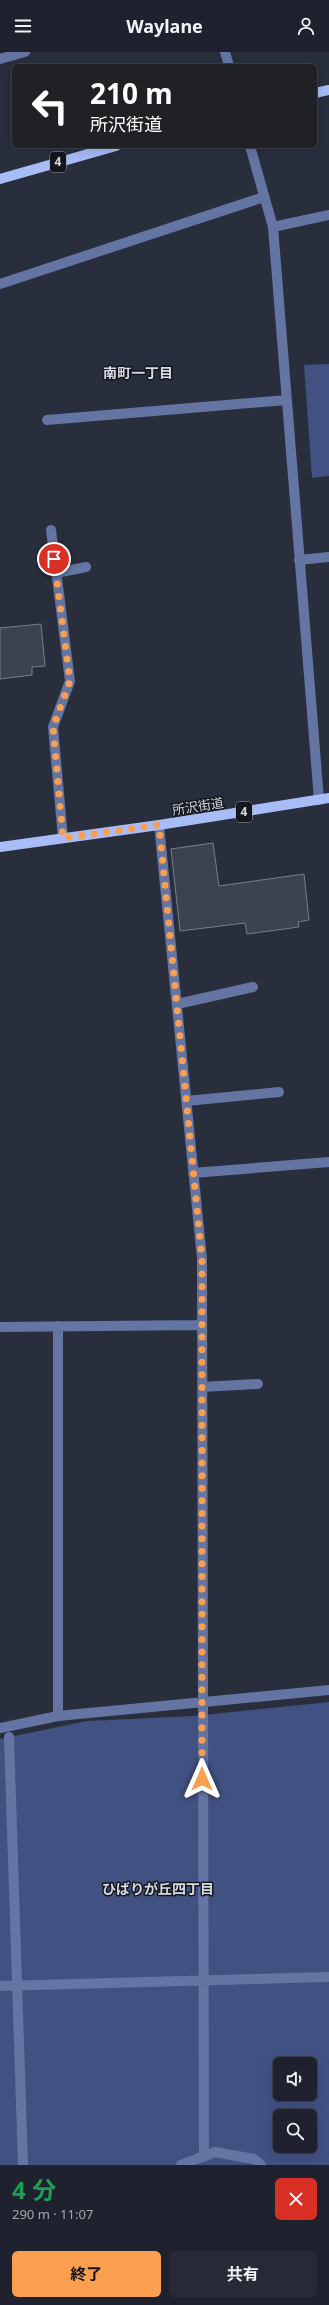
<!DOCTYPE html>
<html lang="ja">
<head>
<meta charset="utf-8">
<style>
  :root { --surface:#1f222e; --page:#272a36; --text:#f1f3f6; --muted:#a1a4aa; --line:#3c3f4a; --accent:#fa9f4f }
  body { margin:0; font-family:"Noto Sans","Noto Sans JP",sans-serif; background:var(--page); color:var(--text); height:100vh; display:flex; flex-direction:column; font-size:15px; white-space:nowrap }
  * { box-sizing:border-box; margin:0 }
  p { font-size:13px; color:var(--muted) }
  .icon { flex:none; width:22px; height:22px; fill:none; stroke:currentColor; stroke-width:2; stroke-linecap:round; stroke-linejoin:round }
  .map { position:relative; height:2113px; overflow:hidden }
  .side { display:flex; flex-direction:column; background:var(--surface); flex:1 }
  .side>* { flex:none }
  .banner { position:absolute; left:12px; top:12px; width:305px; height:84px; border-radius:6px; box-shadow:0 4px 16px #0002,0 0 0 1px var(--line); background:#202124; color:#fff; overflow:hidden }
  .controls { position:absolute; left:273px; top:2005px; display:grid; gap:8px }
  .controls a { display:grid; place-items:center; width:44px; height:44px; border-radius:6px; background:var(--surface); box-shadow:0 4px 16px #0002,0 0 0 1px var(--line); font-size:20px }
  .pin { position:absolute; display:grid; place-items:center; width:34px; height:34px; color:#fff; margin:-17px; border:2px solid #fff; border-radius:50%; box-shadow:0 1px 4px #0007 }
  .me { position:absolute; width:44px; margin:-22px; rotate:0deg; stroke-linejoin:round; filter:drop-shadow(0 0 3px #0008) }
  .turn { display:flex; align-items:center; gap:14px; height:84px; padding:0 12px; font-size:18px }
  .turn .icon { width:52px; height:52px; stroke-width:2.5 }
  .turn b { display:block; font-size:28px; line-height:34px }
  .round { display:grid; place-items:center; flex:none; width:42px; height:42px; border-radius:6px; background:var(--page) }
  .summary { display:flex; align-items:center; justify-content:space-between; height:68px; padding:0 12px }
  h1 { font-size:24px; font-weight:700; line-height:30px; color:#1e9e55 }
  .cta { display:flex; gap:8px; margin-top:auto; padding:8px 12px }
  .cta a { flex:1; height:46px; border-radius:6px; background:var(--accent); color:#111; font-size:16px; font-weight:700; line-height:46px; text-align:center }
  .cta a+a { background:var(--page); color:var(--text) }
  header { display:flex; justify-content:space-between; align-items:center; height:52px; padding:0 12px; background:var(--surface); font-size:18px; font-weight:700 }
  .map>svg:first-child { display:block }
</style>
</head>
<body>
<header><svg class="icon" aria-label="menu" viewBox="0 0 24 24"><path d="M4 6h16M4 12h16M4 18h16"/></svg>Waylane<svg class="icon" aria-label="person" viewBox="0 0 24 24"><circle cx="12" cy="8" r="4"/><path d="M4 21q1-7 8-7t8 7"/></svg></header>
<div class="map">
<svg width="329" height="2113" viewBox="0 0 329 2113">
  <rect width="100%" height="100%" fill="#292e3d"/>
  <path fill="#415182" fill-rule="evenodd" d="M329,312V424L312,426L304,313Z
    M329,1650V2113H0V1687L87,1669L194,1664ZM280,2012H310V2042H280ZM280,2064H310V2094H280Z"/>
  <path fill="#3d4251" stroke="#787e8f" d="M41,572L45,614L32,615V623L0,627V576Z
    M213,791L219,834L304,822L309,868L298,870L299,875L247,882L245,871L180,879L171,797Z"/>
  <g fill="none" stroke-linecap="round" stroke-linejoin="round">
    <path stroke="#6475a4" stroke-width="10" d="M225,0L229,14
      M0,7L25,0
      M250,94L273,175L319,748
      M273,175L329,163
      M0,232L264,145
      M47,368L286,348
      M51,478L70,629L53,675L63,786
      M299,508L329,505
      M56,521L86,515
      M159,773L202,1207L204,2105
      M177,952L253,935
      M186,1049L279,1040
      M193,1121L329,1110
      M0,1275L202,1273
      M202,1335L258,1332
      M58,1664V1274
      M0,1676L58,1664L329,1638
      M9,1685L23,2113
      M0,1934L329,1925
      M181,2113L215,2100L254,2107L261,2113"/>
    <path stroke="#a8bcf7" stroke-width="10" d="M315,41L329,38
      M0,127L116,94
      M0,795L159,773L329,746"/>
  </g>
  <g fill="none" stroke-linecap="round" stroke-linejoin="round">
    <path stroke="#fa9f4f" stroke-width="7" stroke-dasharray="0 12.6" d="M54,507L70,629L53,675L63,786L159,773L202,1207V1727"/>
  </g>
  <g text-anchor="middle" stroke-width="3" stroke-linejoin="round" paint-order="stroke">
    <g fill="#14171d" stroke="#9c9fa7" stroke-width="1">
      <rect x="50" y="100" width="16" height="20" rx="3"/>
      <rect x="236" y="750" width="16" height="20" rx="3"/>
    </g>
    <g font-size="12" font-weight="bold" fill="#d6d9e2">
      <text x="58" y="114">4</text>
      <text x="244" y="764">4</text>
    </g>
    <g font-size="13" fill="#d6d9e2" stroke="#14171d">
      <text transform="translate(198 754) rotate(-9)" y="5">所沢街道</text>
    </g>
    <g font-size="14" font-weight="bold" fill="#d6d9e2" stroke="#14171d">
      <text x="138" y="326">南町一丁目</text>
      <text x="158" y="1842">ひばりが丘四丁目</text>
    </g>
  </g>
</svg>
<div class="controls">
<a><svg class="icon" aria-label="sound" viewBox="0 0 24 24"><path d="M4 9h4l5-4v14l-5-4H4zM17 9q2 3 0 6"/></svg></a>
<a><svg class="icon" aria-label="search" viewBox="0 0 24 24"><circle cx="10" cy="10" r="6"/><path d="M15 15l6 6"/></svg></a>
</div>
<div class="pin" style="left:54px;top:507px;background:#d93025"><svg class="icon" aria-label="arrive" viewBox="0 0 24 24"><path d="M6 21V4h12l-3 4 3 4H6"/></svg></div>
<svg class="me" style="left:202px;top:1727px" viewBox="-20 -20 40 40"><path d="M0-17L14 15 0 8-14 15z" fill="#fa9f4f" stroke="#fff" stroke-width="4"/></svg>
<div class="banner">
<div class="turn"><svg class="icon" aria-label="left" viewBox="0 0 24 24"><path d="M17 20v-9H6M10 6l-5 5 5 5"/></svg><div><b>210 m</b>所沢街道</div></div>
</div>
</div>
<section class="side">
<div class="summary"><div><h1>4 分</h1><p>290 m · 11:07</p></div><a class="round" style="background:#d93025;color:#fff"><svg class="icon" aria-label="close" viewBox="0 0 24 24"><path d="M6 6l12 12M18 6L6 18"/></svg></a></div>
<div class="cta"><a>終了</a><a>共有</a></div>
</section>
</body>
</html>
